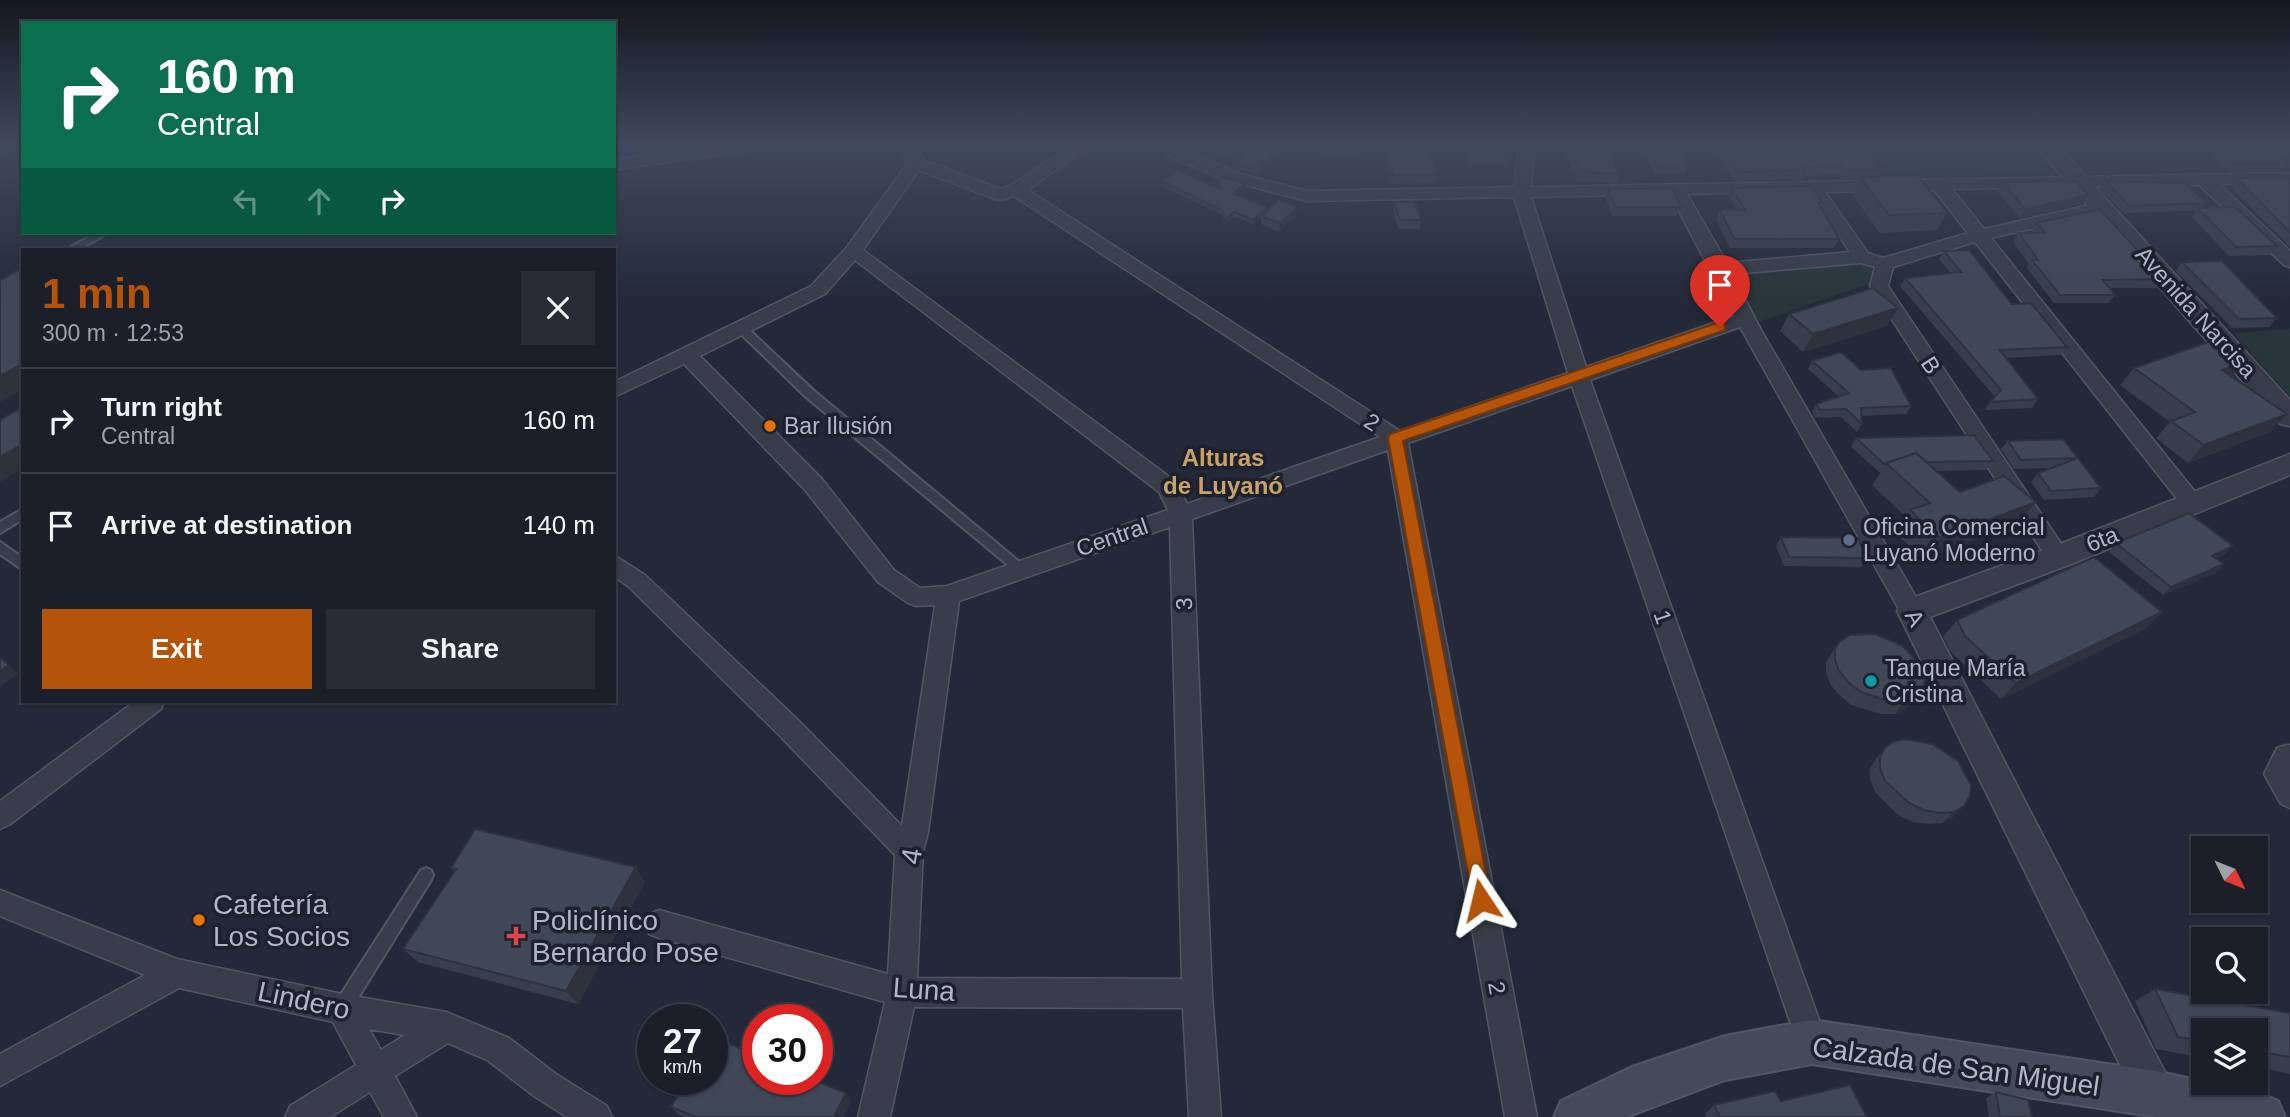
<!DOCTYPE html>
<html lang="en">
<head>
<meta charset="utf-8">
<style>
  :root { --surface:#1a1f2a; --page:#272c36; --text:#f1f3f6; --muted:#9fa2a8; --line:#383d47; --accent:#b45309 }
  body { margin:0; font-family:Helvetica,sans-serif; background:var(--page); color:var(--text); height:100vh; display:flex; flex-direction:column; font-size:26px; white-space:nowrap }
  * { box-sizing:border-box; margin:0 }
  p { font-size:23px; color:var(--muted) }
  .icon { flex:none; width:38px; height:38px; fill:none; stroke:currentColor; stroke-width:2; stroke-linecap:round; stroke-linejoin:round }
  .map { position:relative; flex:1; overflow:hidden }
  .details { position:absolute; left:21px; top:248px; width:595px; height:455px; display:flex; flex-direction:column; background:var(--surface); border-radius:0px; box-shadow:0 2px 5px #0004,0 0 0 2px var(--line) }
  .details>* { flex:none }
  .top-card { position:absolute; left:21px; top:21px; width:595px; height:214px; border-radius:0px; box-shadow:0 2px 5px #0004,0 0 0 2px var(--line); background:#0b6e4f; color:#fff; overflow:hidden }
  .needle { width:46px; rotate:133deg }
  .controls { position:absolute; left:2191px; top:836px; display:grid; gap:14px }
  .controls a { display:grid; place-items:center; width:77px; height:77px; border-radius:0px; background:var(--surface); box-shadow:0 2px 5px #0004,0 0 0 2px var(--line); font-size:35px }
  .speed { position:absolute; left:637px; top:1004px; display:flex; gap:14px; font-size:35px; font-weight:700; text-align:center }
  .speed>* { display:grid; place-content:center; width:91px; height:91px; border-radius:50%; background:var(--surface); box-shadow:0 2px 5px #0004,0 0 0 2px var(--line); line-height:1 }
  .speed small { font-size:18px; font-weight:400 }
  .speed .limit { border:10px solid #d22; background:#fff; color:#111 }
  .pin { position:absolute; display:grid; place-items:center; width:60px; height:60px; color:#fff; margin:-72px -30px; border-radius:50% 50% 50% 0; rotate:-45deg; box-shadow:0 0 7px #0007 }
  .pin .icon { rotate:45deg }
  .me { position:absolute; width:77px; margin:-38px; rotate:350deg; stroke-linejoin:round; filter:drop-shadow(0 0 5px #0008) }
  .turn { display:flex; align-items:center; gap:24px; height:147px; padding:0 21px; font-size:32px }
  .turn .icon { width:91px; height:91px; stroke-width:2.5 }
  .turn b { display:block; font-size:49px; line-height:60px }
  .lanes { display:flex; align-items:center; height:66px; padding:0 21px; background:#0003; justify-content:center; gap:35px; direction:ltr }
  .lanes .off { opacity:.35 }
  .round { display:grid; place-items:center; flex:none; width:74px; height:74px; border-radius:0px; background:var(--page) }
  .summary { display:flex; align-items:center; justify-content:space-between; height:119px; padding:0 21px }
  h1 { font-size:42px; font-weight:800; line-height:52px; color:var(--accent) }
  .action { display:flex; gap:14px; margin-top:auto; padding:14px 21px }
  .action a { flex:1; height:80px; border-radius:0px; background:var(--accent); color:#fff; font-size:28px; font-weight:800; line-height:80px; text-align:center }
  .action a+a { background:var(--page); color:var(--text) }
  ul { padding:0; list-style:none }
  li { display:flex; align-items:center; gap:21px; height:105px; padding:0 21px; border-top:2px solid var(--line) }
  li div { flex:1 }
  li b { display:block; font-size:26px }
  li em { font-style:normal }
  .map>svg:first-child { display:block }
</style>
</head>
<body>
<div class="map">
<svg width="2290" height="1117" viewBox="0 0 2290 1117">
  <rect width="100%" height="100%" fill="#232938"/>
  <path fill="#26363a" d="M2028,146L2055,174L1891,178L1870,151Z
    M1866,262L1877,267L1869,284L1759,322L1751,319L1736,290L1739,274Z
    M2290,329V397L2234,333Z"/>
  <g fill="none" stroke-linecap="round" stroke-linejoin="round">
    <path stroke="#3a4460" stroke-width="5" d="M0,151L7,145"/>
    <defs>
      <path id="service" d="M97,233H109L77,250H65Z
        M740,324L744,325L813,390L1023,565L1025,568L1023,571H1015L805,396L736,329V325Z
        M23,509V519L0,533V522Z
        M0,542L23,558V570L0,554Z
        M426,868L431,870L433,875L431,880L348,1014L342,1016L336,1014L334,1008L336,1002L421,870Z"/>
      <path id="minor" d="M716,145H759L751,150L614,170V160Z
        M900,145H916L923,160L1001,189L1010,186L1072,145H1091L1028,190L1400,431L1568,373L1514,197L1306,201L1226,180L1173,158L1153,145H1174L1238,173L1306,191L1514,187L1519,145H1535L1531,187L2290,173V183L2219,184L2290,251V267L2284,265L2199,185L1952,189L1984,229L2103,202L2109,203L2112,207L2109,211L1991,238L2204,503L2201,509L2193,511L2185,509L1975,242L1893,267L1888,286L2066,551L2069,557L2066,563L2058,566L2050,563L1870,286L1875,267L1861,263L1732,274L1761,330L1924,611L1920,618L1912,620L1904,618L1740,327L1590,380L1827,1042L1823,1053L1812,1057L1801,1053L1797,1042L1572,386L1408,443L1537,1117H1505L1388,450L1192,519L1212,994L1221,1117H1189L1183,1008L914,1007L890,1117H858L885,1002L659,938L649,934L645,924L649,914L659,910L888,974L895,855L779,735L629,587L614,576V555L645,575L797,719L902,826L935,605L916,606L908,603L878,582L805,490L684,364L614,397V382L811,286L847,247L908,163ZM919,170L995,199L1001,200L1014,196L1380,437L1187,504L1175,481L863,250ZM1934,190L1968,233L1883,258L1868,253L1825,192ZM1808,192L1850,252L1727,263L1687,194ZM1670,194L1734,316L1586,367L1531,197ZM855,260L1159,492L1168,510L947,586L920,588L894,570L821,478L700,356L825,294ZM1170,527L1182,979L917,978L923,851L928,832L959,601Z
        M134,702H164L161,709L9,825L0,829V801Z
        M2286,745H2290V808L2281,804L2264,774L2277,748Z
        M0,890L177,959L342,994L446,1012L509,1038L556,1074L607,1106L612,1117H567L534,1096L487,1060L448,1043L395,1076L417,1117H384L370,1092L330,1117H285L290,1106L356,1065L333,1022L179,988L0,1086V1054L145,975L0,916ZM369,1029L405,1035L381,1050Z"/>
      <path id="tertiary" d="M2034,145H2057L2290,400V426L2280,424Z
        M2290,454V475L2069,565L1930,617L2169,1080L2175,1094L2169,1108L2155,1114L2141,1108L1897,611L1901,602L2047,549Z"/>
      <path id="secondary" d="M1812,1020L2155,1071L2262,1094L2278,1101L2285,1117H2157L1812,1064L1725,1080L1626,1117H1554L1561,1101L1632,1067L1725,1036Z"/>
    </defs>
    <use href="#service" stroke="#525663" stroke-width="4"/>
    <use href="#minor" stroke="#525663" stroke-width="3"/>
    <use href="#tertiary" stroke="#525663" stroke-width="3"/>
    <use href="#secondary" stroke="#525663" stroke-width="4"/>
    <use href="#service" fill="#373c48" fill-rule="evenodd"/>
    <use href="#minor" fill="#373c48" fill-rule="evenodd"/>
    <use href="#tertiary" fill="#373c48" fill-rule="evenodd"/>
    <use href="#secondary" fill="#454a5b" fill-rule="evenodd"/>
  </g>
  <path fill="#373d4b" d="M1214,145H1354V149L1353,156H1325V152H1280L1257,175L1235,169L1236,162L1246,152L1215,153Z
    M1463,145H1511L1510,150L1511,156L1509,164H1470Z
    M1561,145H1605L1619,174L1616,183L1577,181Z
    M1641,145H1864L1882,170L1878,177L1947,213L1937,230L1880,233L1852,194L1860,178L1841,179L1838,175L1803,176L1801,179L1735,181L1715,148L1679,149L1688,165L1685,173L1655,174Z
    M2200,145H2290V166H2285L2281,171L2228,172Z
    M1387,151L1437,174L1436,183L1392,184L1386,160Z
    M2236,178H2290V247L2230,186Z
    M1219,180L1245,183V188L1237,196L1267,211L1296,216L1279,232L1261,224V217L1253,224L1234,217L1224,225L1223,215L1161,186L1162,181L1219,189Z
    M2106,181L2206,203L2202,208L2277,246L2269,255L2229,256L2192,217L2196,211L2123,213L2101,189Z
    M2003,182L2082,204L2020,218L1997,191Z
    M1732,188L1822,202L1820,206L1839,239L1834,248H1730L1716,219L1720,210H1737L1729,196Z
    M1608,189L1681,207L1677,216H1613L1605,198Z
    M1394,202L1421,220L1419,229H1398L1393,211Z
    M2036,223L2163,279L2157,288H2110L2115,295L2108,303H2054L2027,268L2029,264L2013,242L2019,233H2032L2031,232Z
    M1944,251L2067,347L2060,355L2006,358L2038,399L2032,408L1984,410L1995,397L1900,286L1905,278L1950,273L1939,259Z
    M2182,262L2277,318L2269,327L2232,328L2176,271Z
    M1789,314L1887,326L1803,352L1780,331Z
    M1812,361L1861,370L1911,406L1906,414L1862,416V424L1857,432L1841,417L1815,418L1812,412L1816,404L1839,397L1808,369Z
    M2245,361L2232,376L2287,414L2270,432L2188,463L2156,438L2170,422L2120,385L2134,368Z
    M1856,438L1993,461L1986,470L1936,471L1960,492L2036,502L2018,524L1924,559L1894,532L1905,516L1872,485L1881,472H1879L1851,447Z
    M2063,439L2101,488L2094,497L2044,500L2031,482L2038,473L2052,468L2014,469L2001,449L2008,441Z
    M1781,537L1867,558L1861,567L1784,566L1776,546Z
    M2116,543L2224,555L2216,558L2224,564L2215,573L2163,595L2109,552Z
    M1957,620L2145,629L2001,699L1951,652L1943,637Z
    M1840,641L1903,646L1906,709L1895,714H1881L1851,705L1839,695L1830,684L1826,672V662Z
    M1885,748L1958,761L1953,817L1942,823L1929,824L1913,822L1898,815L1875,792L1870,779V769L1875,760Z
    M451,868L645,882L578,1004L418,962L403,949L454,871Z
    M2155,989L2290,1013V1074L2256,1067V1031H2203V1058L2156,1049L2135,1001Z
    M1996,1092L2032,1117H1989L1986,1098Z
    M846,1093L851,1102L843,1117H684L679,1115L671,1107Z
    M1781,1101L1867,1117H1706L1705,1114L1714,1105Z"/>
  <path fill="#2d323d" d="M1281,145L1280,152L1257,175L1258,168Z
    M1245,183V188L1234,199V194Z
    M2088,195L2082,204L2020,218L2025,209Z
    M1267,207V212L1253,224V220Z
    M1297,207L1296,216L1279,232L1280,223Z
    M1234,212V217L1224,225V220Z
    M1898,308L1887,326L1803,352L1813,334Z
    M2245,361L2230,379L2222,370Z
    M23,364V389L0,402V376Z
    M2287,414L2270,432L2188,463L2204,445Z
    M23,444V468L0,482V457Z
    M2036,502L2018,524L1924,559L1940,538Z
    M2233,546L2224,555L2204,564L2212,556Z
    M2224,564L2215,573L2163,595L2171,587Z
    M2162,612L2145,629L2001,699L2016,683Z
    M0,657L19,674L0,686Z
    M1916,697L1906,709L1895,714L1905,701Z
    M1964,806L1953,817L1942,823L1954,812Z
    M636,867L645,882L578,1004L566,991Z
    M846,1093L851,1102L843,1117H834Z"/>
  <path fill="#404757" stroke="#2d323d" stroke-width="2" d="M1252,145H1280L1258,168L1236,162Z
    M1326,145H1354V149H1326Z
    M1468,145H1508L1511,156H1472Z
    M1568,145H1605L1619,174L1580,172Z
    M1648,145H1677L1688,165L1658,166Z
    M1722,145H1864L1882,170H1845L1842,166L1803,167L1805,171L1738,172Z
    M2214,145H2290V158H2282L2287,163L2234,164Z
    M1387,151H1429L1437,174L1393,175Z
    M1177,170L1220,189L1219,180L1223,177L1245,183L1234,194L1267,207L1253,220L1234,212L1224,220L1223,211L1162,181Z
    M1918,176L1947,213L1889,215L1860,177Z
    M2236,178H2290V232Z
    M2076,181L2088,195L2025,209L2003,182Z
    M2106,181L2185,183L2206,203L2129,206Z
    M1811,186L1822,202H1818L1839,239H1734L1720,210H1745L1732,188Z
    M1672,188L1681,207H1616L1608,189Z
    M1279,200L1297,207L1280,223L1261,216Z
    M1394,202H1415L1421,220H1400Z
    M2235,207L2277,246L2236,247L2198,208Z
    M2100,209L2163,279L2103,280L2115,295H2060L2032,260H2038L2019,233H2045L2036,223Z
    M1969,250L2012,304L2031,303L2067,347L2000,350L2038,399L1990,402L2001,390L1905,278L1961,272L1944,251Z
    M2222,261L2277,318L2239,319L2182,262Z
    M23,268V364L0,376V280Z
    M1873,288L1898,308L1813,334L1789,314Z
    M2214,340L2245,361L2222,370L2287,414L2204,445L2171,421L2195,412L2134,368Z
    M1841,352L1861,370L1891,368L1911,406L1861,408L1862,424L1846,409L1820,410L1816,404L1849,393L1812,361Z
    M23,407V444L0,457V420Z
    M1974,435L1993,461L1927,462L1916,453L1884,464L1856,438Z
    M2063,439L2101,488L2051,491L2038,473L2078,458L2021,460L2008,441Z
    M1916,453L1960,492L2004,476L2036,502L1940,538L1910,510L1930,503L1886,463Z
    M2189,513L2233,546L2212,556L2224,564L2171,587L2116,543Z
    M1781,537L1858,538L1867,558L1789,557Z
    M2094,557L2162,612L2016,683L1965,636L1957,620Z
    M1875,634L1903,646L1922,667L1925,678L1923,688L1916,697L1905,701L1891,702L1861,692L1848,682L1839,671L1835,660V649L1840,641L1850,635Z
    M0,657L9,665L0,671Z
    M1905,739L1932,744L1958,761L1971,785L1970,796L1964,806L1954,812L1940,813L1924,810L1909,803L1885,781L1880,768V757L1885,748L1893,742Z
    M475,829L636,867L566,991L403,949L456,869L451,868Z
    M2155,989L2290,1013V1057L2256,1051V1031H2203V1041L2178,1037Z
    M712,1036L758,1056V1080H814L846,1093L834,1117H696L671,1107L687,1080H712Z
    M1850,1085L1867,1117H1720L1714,1105L1775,1091L1781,1101Z
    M1996,1092L2028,1100L2032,1117H2000Z"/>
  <linearGradient id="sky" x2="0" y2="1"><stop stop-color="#13171f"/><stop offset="0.48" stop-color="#3f495e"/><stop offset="1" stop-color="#3f495e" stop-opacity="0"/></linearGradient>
  <rect width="2290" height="302" fill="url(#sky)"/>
  <path fill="#b45309" stroke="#753606" stroke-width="2" d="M1720,322L1725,324V330L1403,441L1491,900L1488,906L1481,909L1474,906L1388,438L1390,434Z"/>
  <g fill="#e8710a" stroke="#1c212d" stroke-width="2.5">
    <circle cx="770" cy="426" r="7"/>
    <circle cx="199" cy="920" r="7"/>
  </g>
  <circle fill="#5c6f8a" stroke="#1c212d" stroke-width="2.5" cx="1849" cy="540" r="7"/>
  <circle fill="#0f9aa8" stroke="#1c212d" stroke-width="2.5" cx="1871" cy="681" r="7"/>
  <path fill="#e0444e" stroke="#1c212d" stroke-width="2.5" d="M512.5 925.5h7v7h7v7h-7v7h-7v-7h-7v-7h7z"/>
  <g text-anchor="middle" stroke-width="7" stroke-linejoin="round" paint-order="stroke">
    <g font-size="23" fill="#b2b6c4" stroke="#1c212d">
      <text transform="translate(2196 312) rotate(48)" y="8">Avenida Narcisa</text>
      <text transform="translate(1931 365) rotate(57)" y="8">B</text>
      <text transform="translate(1372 422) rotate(33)" y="8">2</text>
      <text transform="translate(1112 537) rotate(-19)" y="8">Central</text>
      <text transform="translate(2102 539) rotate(-22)" y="8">6ta</text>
      <text transform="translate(1184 604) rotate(-92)" y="8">3</text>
      <text transform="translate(1663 617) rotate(71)" y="8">1</text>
      <text transform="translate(1915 618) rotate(62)" y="8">A</text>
      <text transform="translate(1497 988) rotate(80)" y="8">2</text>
    </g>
    <g font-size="23" fill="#b2b6c4" stroke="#1c212d" text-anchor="start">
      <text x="784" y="434">Bar Ilusión</text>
      <text x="1863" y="535">Oficina Comercial<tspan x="1863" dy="26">Luyanó Moderno</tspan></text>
      <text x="1885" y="676">Tanque María<tspan x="1885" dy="26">Cristina</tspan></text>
    </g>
    <g font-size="24" font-weight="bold" fill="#caa167" stroke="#1c212d">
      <text x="1223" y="466">Alturas<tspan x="1223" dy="28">de Luyanó</tspan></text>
    </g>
    <g font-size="28" fill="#b2b6c4" stroke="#1c212d">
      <text transform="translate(911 856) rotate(-81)" y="10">4</text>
      <text transform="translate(924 989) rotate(4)" y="10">Luna</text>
      <text transform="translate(304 1000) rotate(12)" y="10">Lindero</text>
      <text transform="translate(1956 1066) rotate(8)" y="10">Calzada de San Miguel</text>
    </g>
    <g font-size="28" fill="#b2b6c4" stroke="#1c212d" text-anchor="start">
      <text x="213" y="914">Cafetería<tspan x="213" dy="32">Los Socios</tspan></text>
      <text x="532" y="930">Policlínico<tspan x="532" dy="32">Bernardo Pose</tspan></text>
    </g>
  </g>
</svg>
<div class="controls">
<a><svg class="needle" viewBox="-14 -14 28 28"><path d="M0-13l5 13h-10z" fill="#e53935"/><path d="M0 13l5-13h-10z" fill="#9fa2a8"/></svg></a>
<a><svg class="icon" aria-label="search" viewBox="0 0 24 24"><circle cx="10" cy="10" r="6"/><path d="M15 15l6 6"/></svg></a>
<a><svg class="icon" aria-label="layers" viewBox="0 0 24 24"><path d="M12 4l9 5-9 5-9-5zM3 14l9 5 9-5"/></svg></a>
</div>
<div class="speed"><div>27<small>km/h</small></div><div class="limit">30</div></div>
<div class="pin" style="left:1720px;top:327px;background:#d93025"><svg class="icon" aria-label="arrive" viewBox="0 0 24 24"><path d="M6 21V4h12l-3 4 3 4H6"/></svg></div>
<svg class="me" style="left:1481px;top:900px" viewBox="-20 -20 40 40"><path d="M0-17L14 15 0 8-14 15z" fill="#b45309" stroke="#fff" stroke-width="4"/></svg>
<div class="top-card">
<div class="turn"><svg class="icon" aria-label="right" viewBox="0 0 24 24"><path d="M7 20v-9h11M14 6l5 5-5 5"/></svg><div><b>160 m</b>Central</div></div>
<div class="lanes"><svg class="icon off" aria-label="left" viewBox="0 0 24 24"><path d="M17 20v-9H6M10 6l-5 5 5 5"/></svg><svg class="icon off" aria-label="ahead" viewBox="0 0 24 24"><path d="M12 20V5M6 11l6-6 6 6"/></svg><svg class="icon" aria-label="right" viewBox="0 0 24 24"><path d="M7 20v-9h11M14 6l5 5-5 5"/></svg></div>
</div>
<section class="details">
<div class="summary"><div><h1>1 min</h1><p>300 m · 12:53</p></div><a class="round"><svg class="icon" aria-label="close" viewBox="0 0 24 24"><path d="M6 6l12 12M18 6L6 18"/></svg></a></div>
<ul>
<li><svg class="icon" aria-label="right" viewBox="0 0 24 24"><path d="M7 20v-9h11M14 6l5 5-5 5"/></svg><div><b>Turn right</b><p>Central</p></div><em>160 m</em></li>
<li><svg class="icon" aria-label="arrive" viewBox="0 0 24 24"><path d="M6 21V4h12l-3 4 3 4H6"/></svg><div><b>Arrive at destination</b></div><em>140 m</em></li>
</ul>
<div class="action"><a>Exit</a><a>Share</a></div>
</section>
</div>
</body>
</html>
